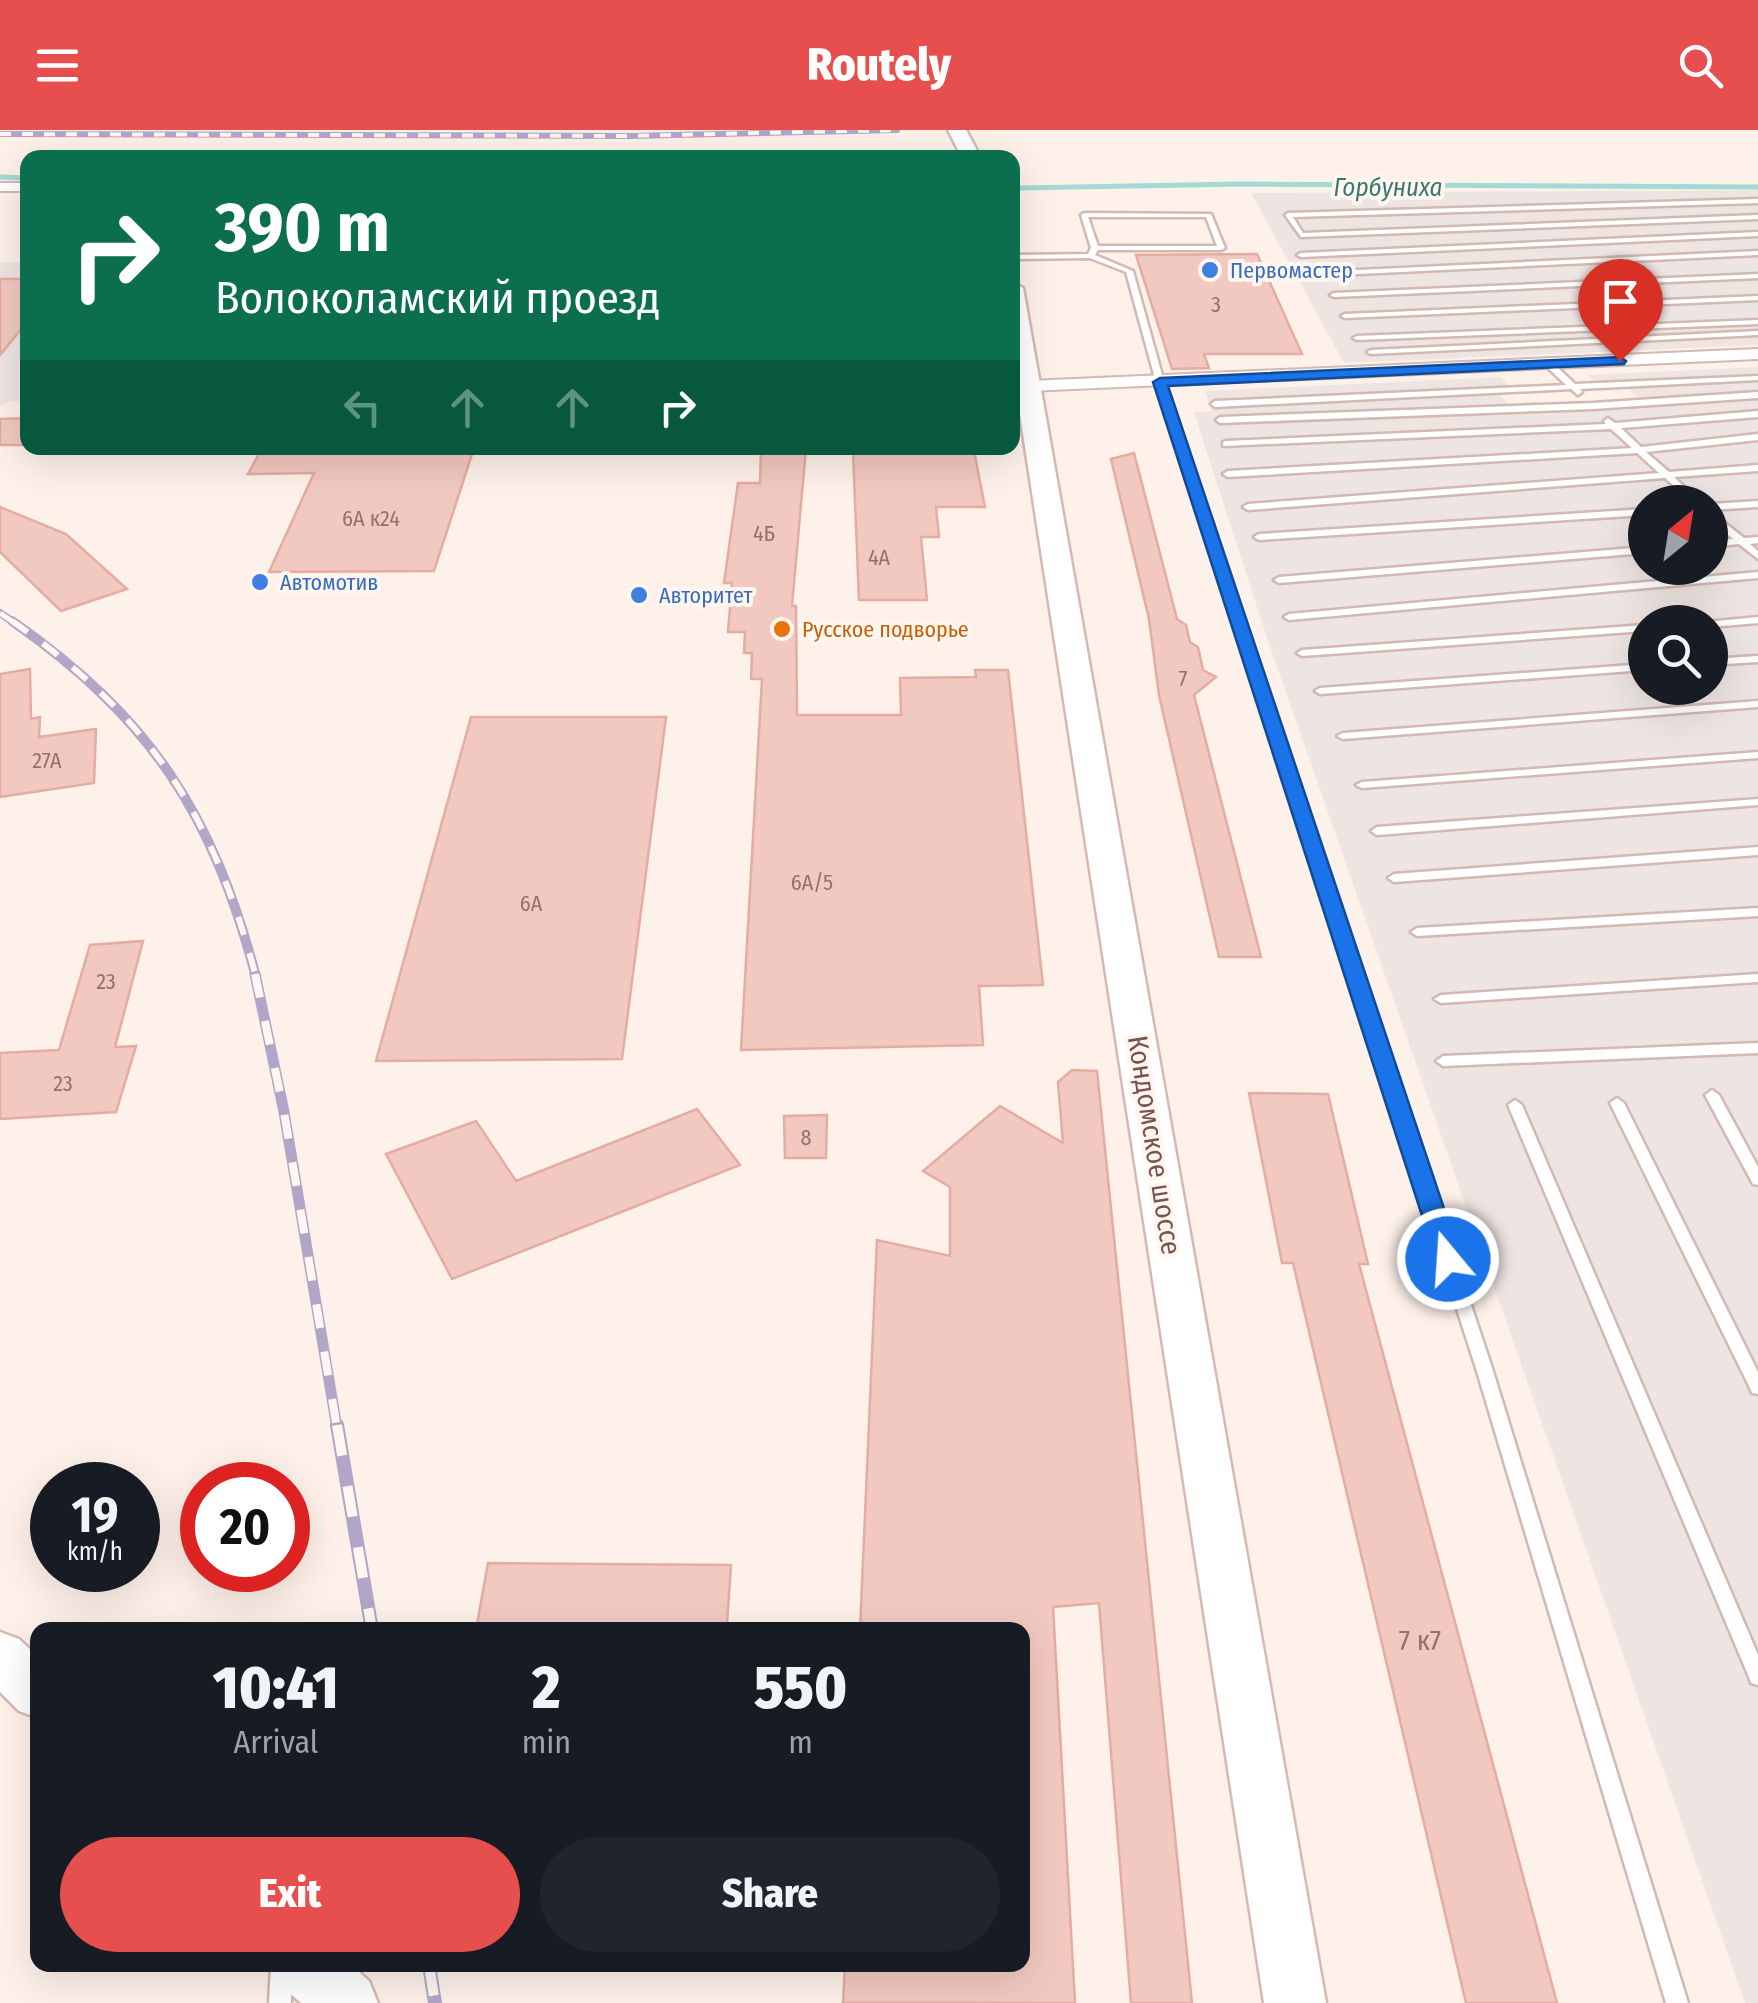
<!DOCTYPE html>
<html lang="en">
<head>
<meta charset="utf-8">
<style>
  :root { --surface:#171b24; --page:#20242c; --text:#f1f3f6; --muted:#9ea1a6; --accent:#e74f4e }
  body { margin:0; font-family:"Fira Sans Condensed",sans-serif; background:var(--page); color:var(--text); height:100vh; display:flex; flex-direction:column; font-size:38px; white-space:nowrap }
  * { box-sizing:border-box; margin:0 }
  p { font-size:32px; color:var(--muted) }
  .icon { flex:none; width:55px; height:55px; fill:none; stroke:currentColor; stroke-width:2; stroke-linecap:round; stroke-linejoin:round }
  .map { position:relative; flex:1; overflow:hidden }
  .details { position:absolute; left:30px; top:1492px; width:1000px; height:350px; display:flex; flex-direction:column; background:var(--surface); border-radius:20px; box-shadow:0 10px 40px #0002 }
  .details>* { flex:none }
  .hud { position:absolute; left:20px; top:20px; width:1000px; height:305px; border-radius:20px; box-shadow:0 10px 40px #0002; background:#0b6e4f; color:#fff; overflow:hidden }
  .needle { width:65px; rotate:30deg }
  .controls { position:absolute; left:1628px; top:355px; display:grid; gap:20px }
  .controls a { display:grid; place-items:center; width:100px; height:100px; border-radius:50%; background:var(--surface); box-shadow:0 10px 40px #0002; font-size:50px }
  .speed { position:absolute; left:30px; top:1332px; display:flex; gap:20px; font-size:50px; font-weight:700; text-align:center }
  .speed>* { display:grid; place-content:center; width:130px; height:130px; border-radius:50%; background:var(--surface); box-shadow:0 10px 40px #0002; line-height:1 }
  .speed small { font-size:25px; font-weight:400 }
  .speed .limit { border:15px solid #d22; background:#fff; color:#111 }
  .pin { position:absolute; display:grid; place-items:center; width:85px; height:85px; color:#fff; margin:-102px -42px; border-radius:50% 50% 50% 0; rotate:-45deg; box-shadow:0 0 10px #0007 }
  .pin .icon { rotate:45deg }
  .me { position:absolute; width:110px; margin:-55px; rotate:342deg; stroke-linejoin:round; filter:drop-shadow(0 0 8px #0008) }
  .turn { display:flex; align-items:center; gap:35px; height:210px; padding:0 30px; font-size:45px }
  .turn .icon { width:130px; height:130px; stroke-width:2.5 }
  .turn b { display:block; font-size:70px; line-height:85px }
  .lanes { display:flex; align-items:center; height:95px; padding:0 30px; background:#0003; justify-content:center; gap:50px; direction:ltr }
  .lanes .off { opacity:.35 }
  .eta { display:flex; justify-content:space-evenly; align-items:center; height:170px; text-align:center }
  .eta b { font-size:60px; font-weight:800; line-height:70px }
  .button { display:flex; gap:20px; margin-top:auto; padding:20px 30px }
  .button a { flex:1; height:115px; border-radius:60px; background:var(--accent); color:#fff; font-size:40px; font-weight:800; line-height:115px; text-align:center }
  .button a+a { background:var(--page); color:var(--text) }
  header { display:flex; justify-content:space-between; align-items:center; height:130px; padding:0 30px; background:var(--accent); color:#fff; font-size:45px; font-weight:800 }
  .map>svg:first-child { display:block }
</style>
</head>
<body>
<header><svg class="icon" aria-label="menu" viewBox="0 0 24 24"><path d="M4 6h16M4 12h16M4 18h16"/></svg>Routely<svg class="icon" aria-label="search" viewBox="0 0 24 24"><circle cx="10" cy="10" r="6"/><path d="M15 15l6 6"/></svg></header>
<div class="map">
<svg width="1758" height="1873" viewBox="0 0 1758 1873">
  <rect width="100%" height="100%" fill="#fdf1e9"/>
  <path fill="#eee5e2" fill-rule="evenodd" d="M1758,60V215L1344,233L1251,63Z
    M0,132H28L27,271H10L0,276Z
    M1758,237V1873H1745L1268,511L1194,282H1212L1205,261L1501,247L1510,258L1495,260L1516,283L1647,276L1620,252L1597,254L1587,245ZM1645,372H1710V438H1645ZM1645,492H1710V558H1645Z"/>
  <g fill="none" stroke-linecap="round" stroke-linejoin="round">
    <path stroke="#a3d9d6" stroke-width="5" d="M0,47L28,48
      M1018,58L1242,54L1758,57"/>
  </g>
  <path fill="#f2c9c1" stroke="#e5aca1" stroke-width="2.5" d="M1257,124L1302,224H1204L1209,238L1172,239L1136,125Z
    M0,149H28V191L0,225Z
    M28,288V315H0V289Z
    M262,318H474L434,441L269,442L314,343L248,344Z
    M761,318H806L792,476H796L797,585H901L900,548L976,547L975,540H1008L1043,855L979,856L983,915L741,920L762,549H751L752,523H744L745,502H728L732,453H724L738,353H760Z
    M974,321L985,377H936L939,407H921L927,470H859L853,322Z
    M1134,323L1177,489L1186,495L1190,512L1198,517L1203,540L1216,547L1194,565L1261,827H1219L1159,565L1149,489L1111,329Z
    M0,377L66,404L127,459L61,481L0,422Z
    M30,539L31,589L40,587L39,607L96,599L94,653L0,667V544Z
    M471,587H666L622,929L376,931Z
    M143,811L115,917L136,916L116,982L0,989V923L59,920L90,815Z
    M1072,940L1097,941L1192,1873H1131L1099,1473L1053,1477L1075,1873H843L845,1835H1022V1500H860L877,1110L950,1126V1057L923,1041L1000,976L1063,1013L1058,952Z
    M1249,963L1328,964L1368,1134H1359L1557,1873H1466L1293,1133H1282Z
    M697,979L740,1035L452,1149L386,1024L476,991L516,1051Z
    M827,985L826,1028H785L784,986Z
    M488,1433L731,1435L727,1494H566L565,1500H476Z"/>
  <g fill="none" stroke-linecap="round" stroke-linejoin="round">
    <defs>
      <path id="lane" d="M1758,69V73L1293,87L1303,103L1758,85V89L1301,107L1285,85L1288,83Z
        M1084,83L1211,84L1225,118L1221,120H1098L1095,125L1133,141L1164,252L1492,1238L1688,1873H1666L1476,1238L1156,252L1126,142L1090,128L1012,129V125L1088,124L1091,118L1081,85ZM1088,87H1206L1217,116H1098Z
        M1758,102V106L1301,127L1297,125L1301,123Z
        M1758,121V125L1316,146L1312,144L1316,142Z
        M1758,144V148L1334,167L1330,165L1334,163Z
        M1758,166V170L1345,188L1341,186L1345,184Z
        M1758,190V194L1357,210L1353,208L1357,206Z
        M1758,201V205L1371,224L1367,222L1371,220Z
        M1547,233H1553L1575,254L1758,246V250L1580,259L1582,262L1578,265L1571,259L1215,277L1211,274L1215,271L1566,255L1547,237Z
        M1758,262V268L1593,279L1220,293L1216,290L1220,287L1593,273Z
        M1758,281V287L1621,298L1641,317L1758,304V310L1646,322L1669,342L1758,335V341L1674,347L1700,372H1691L1665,348L1248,380L1243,377L1248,374L1659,343L1637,323L1228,347L1223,344L1228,341L1632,318L1611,299L1223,316V312L1226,311L1606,294L1604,291L1608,288L1615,293Z
        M1758,371V377L1710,380V374Z
        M1645,379V385L1259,410L1254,407L1259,404Z
        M1710,381L1744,408L1758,407V413L1750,414L1758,421V429L1739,414L1710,417V411L1733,409L1710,389Z
        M1645,417V423L1279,453L1274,450L1279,447Z
        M1758,442V448L1289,490L1284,487L1289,484Z
        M1758,487V493L1710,497V492H1706Z
        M1645,495V501L1302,526L1297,523L1302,520Z
        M1758,526V532L1710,535V529Z
        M1645,534V540L1320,564L1315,561L1320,558Z
        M1758,571V577L1343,609L1337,606L1343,603Z
        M1758,622V628L1362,658L1356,655L1362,652Z
        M1758,669V675L1377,705L1371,701L1377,697Z
        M1758,717V725L1394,752L1388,748L1394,744Z
        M1758,778V786L1417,806L1411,802L1417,798Z
        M1758,844V852L1441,873L1434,869L1441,865Z
        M1758,913V923L1443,936L1436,931L1443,926Z
        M1712,960L1719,965L1758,1037V1055L1753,1054L1705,965Z
        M1617,968L1624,973L1758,1242V1264L1752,1263L1750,1258L1610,973Z
        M1515,970L1522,975L1758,1525V1555L1751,1553L1749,1547L1508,975Z
        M271,1835H291V1873H269Z"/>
      <path id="street" d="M0,53H28V61H0Z
        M1758,219V229L1029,261L1021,256L1029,251Z"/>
      <path id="secondary" d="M948,0H966L981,28H962Z
        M1012,152L1023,158L1326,1873H1264L1012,232Z
        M0,1502L19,1509L38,1527V1588L19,1581L0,1562Z
        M275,1835H351L369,1851L378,1873H301L283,1857Z"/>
    </defs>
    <use href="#lane" stroke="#d2b9b1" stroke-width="5"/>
    <use href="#street" stroke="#d2b9b1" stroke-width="4"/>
    <use href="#secondary" stroke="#d7b9b1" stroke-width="5"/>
    <use href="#lane" fill="#fff" fill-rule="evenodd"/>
    <use href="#street" fill="#fff" fill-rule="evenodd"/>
    <use href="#secondary" fill="#fff" fill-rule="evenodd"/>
    <defs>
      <path id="rail-far4" d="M0,4L629,6L897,0"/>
      <path id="rail-far3" d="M0,483L16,494"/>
      <path id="rail-far2" d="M12,491C151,588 213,684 256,847"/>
      <path id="rail-far1" d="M255,844L284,982L337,1298"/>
      <path id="rail" d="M337,1295L372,1500
        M429,1835L435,1873"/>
    </defs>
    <use href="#rail-far4" stroke="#b1a6c8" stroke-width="6"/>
    <use href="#rail-far3" stroke="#b1a6c8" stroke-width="8"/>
    <use href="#rail-far2" stroke="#b1a6c8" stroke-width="10"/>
    <use href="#rail-far1" stroke="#b1a6c8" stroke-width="11"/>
    <use href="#rail" stroke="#b1a6c8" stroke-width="14"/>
    <use href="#rail-far4" stroke="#fff6f0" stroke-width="4" stroke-dasharray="11" stroke-linecap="butt"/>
    <use href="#rail-far3" stroke="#fff6f0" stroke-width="5" stroke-dasharray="15" stroke-linecap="butt"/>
    <use href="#rail-far2" stroke="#fff6f0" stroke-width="6" stroke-dasharray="19" stroke-linecap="butt"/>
    <use href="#rail-far1" stroke="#fff6f0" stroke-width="8" stroke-dasharray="24" stroke-linecap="butt"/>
    <use href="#rail" stroke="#fff6f0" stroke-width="10" stroke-dasharray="31" stroke-linecap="butt"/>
  </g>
  <path fill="#1a73e8" stroke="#114b97" stroke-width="2.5" d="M1620,227L1626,231L1624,234L1168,256L1461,1129L1457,1136H1440L1436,1129L1153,252L1160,248Z"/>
  <g fill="#3f7fe0" stroke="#fff6f0" stroke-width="4">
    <circle cx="1210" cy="140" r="10"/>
    <circle cx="260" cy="452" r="10"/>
    <circle cx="639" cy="465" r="10"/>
  </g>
  <circle fill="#e8710a" stroke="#fff6f0" stroke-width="4" cx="782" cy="499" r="10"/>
  <g text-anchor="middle" stroke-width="8" stroke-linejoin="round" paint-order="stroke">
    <g font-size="22" fill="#366cbe" stroke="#fff6f0" text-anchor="start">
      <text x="1230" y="148">Первомастер</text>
      <text x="280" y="460">Автомотив</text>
      <text x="659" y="473">Авторитет</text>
    </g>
    <g font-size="22" fill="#967069">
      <text x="1216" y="182">3</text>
      <text x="371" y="396">6А к24</text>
      <text x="764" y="411">4Б</text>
      <text x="879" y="435">4А</text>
      <text x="1183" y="556">7</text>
      <text x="47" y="638">27А</text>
      <text x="812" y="760">6А/5</text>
      <text x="531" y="781">6А</text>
      <text x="106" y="859">23</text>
      <text x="63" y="961">23</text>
      <text x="806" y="1015">8</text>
    </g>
    <g font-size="22" fill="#c56008" stroke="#fff6f0" text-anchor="start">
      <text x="802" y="507">Русское подворье</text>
    </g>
    <g font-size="25" font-style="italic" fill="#3c7672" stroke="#fff6f0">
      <text x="1388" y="66">Горбуниха</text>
    </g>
    <g font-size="28" fill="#78524c" stroke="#fff6f0">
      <text transform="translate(1155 1015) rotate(81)" y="10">Кондомское шоссе</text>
    </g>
    <g font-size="28" fill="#967069">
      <text x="1420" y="1520">7 к7</text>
    </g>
  </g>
</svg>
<div class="controls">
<a><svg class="needle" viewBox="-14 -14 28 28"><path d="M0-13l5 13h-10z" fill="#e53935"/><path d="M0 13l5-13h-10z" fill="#9ea1a6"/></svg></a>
<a><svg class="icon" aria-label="search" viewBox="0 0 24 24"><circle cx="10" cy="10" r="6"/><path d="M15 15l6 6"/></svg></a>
</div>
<div class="speed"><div>19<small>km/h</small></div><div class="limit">20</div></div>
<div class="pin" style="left:1620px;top:231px;background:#d93025"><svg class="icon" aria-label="arrive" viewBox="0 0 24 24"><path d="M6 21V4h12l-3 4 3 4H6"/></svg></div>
<svg class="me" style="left:1448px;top:1129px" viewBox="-20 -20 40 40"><circle r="17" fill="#1a73e8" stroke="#fff" stroke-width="3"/><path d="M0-11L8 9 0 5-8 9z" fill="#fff"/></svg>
<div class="hud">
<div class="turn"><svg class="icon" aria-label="right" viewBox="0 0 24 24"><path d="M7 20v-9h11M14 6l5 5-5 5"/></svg><div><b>390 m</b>Волоколамский проезд</div></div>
<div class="lanes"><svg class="icon off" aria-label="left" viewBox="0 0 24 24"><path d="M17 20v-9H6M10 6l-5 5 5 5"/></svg><svg class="icon off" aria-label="ahead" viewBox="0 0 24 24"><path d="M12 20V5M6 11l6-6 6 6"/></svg><svg class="icon off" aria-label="ahead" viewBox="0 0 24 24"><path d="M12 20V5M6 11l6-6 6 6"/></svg><svg class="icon" aria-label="right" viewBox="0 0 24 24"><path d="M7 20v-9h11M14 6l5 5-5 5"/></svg></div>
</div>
<section class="details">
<div class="eta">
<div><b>10:41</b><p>Arrival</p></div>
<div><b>2</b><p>min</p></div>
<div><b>550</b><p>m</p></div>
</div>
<div class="button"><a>Exit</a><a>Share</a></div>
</section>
</div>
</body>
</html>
